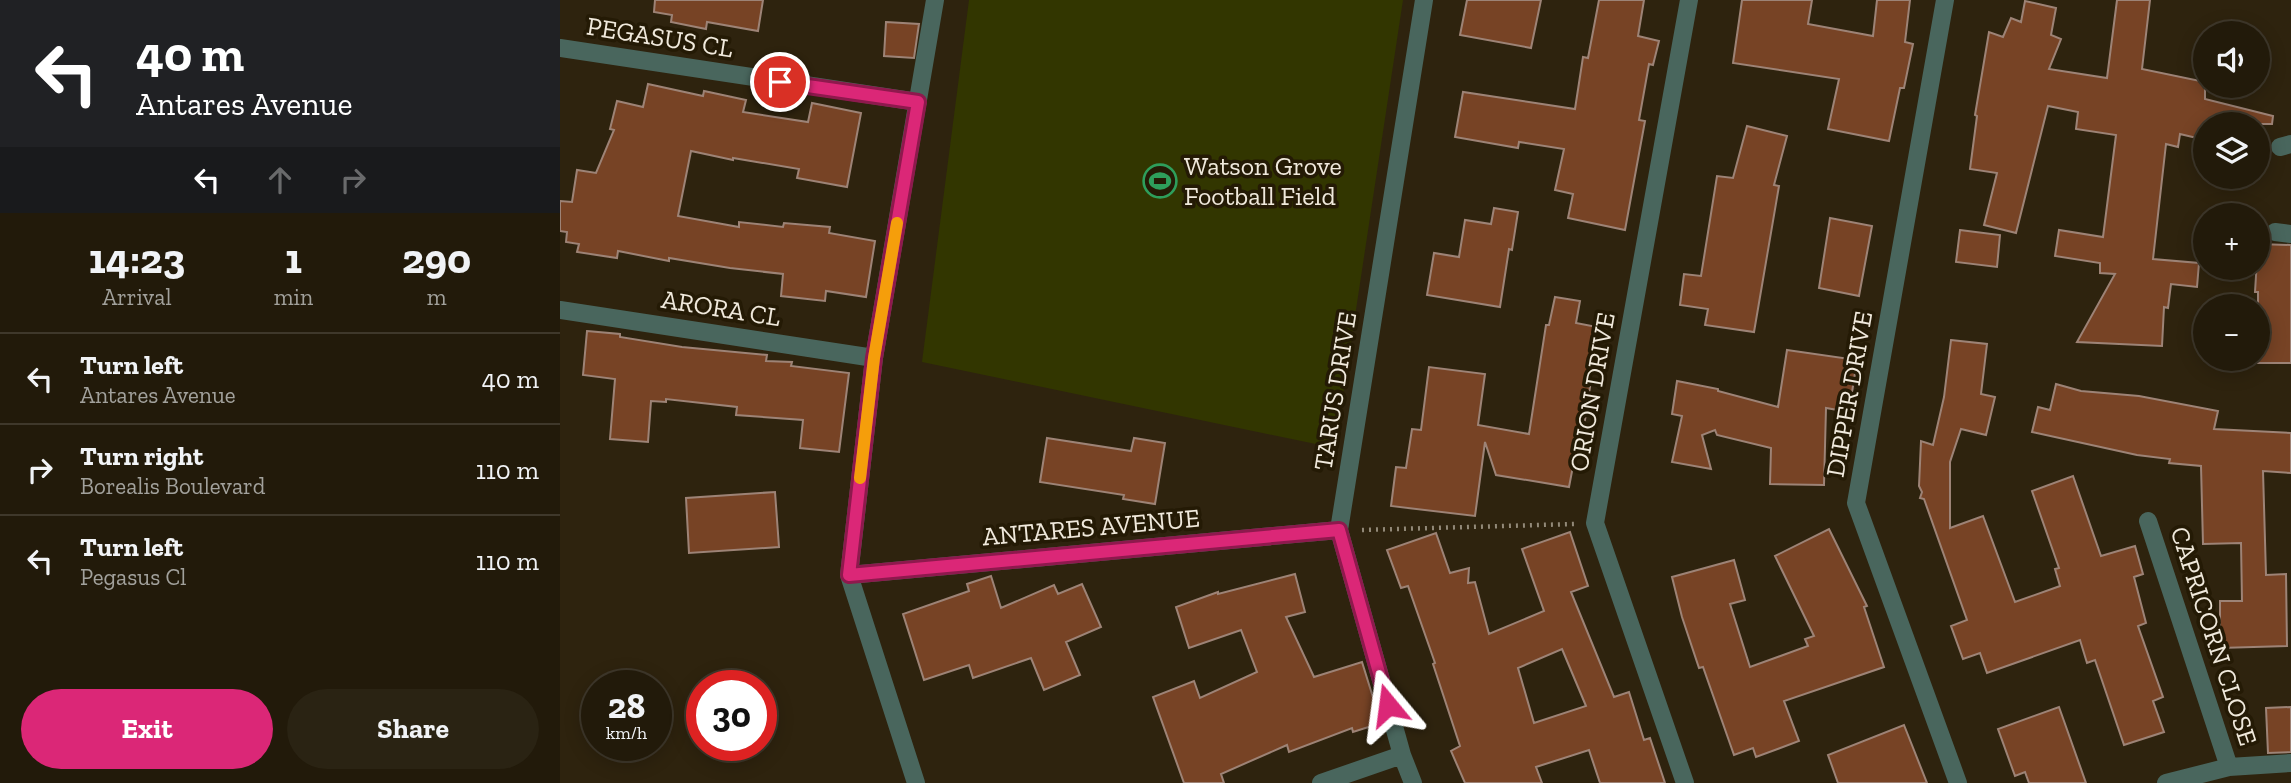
<!DOCTYPE html>
<html lang="en">
<head>
<meta charset="utf-8">
<style>
  :root { --surface:#221a0a; --page:#2a2313; --text:#f1f3f6; --muted:#a2a19c; --line:#3f382b; --accent:#db2777 }
  body { margin:0; font-family:"Zilla Slab",serif; background:var(--page); color:var(--text); height:100vh; display:flex; flex-direction:column; font-size:26px; white-space:nowrap }
  * { box-sizing:border-box; margin:0 }
  p { font-size:23px; color:var(--muted) }
  .icon { flex:none; width:38px; height:38px; fill:none; stroke:currentColor; stroke-width:2; stroke-linecap:round; stroke-linejoin:round }
  .map { position:relative; flex:1; overflow:hidden }
  .details { display:flex; flex-direction:column; background:var(--surface); width:560px }
  .details>* { flex:none }
  .banner { background:#202124; color:#fff; overflow:hidden }
  .controls { position:absolute; left:1633px; top:21px; display:grid; gap:14px }
  .controls a { display:grid; place-items:center; width:77px; height:77px; border-radius:50%; background:var(--surface); box-shadow:0 4px 18px #0003,0 0 0 2px var(--line); font-size:35px }
  .speed { position:absolute; left:21px; top:670px; display:flex; gap:14px; font-size:35px; font-weight:700; text-align:center }
  .speed>* { display:grid; place-content:center; width:91px; height:91px; border-radius:50%; background:var(--surface); box-shadow:0 4px 18px #0003,0 0 0 2px var(--line); line-height:1 }
  .speed small { font-size:18px; font-weight:400 }
  .speed .limit { border:10px solid #d22; background:#fff; color:#111 }
  .pin { position:absolute; display:grid; place-items:center; width:60px; height:60px; color:#fff; margin:-30px; border:4px solid #fff; border-radius:50%; box-shadow:0 2px 7px #0007 }
  .me { position:absolute; width:77px; margin:-38px; rotate:344deg; stroke-linejoin:round; filter:drop-shadow(0 0 5px #0008) }
  .turn { display:flex; align-items:center; gap:24px; height:147px; padding:0 21px; font-size:32px }
  .turn .icon { width:91px; height:91px; stroke-width:2.5 }
  .turn b { display:block; font-size:49px; line-height:60px }
  .lanes { display:flex; align-items:center; height:66px; padding:0 21px; background:#0003; justify-content:center; gap:35px; direction:ltr }
  .lanes .off { opacity:.35 }
  .eta { display:flex; justify-content:space-evenly; align-items:center; height:119px; text-align:center }
  .eta b { font-size:42px; font-weight:800; line-height:49px }
  .primary-button { display:flex; gap:14px; margin-top:auto; padding:14px 21px }
  .primary-button a { flex:1; height:80px; border-radius:42px; background:var(--accent); color:#fff; font-size:28px; font-weight:800; line-height:80px; text-align:center }
  .primary-button a+a { background:var(--page); color:var(--text) }
  ul { padding:0; list-style:none }
  li { display:flex; align-items:center; gap:21px; height:91px; padding:0 21px; border-top:2px solid var(--line) }
  li div { flex:1 }
  li b { display:block; font-size:26px }
  li em { font-style:normal }
  main { display:flex; flex:1; min-height:0 }
  .map>svg:first-child { display:block }
</style>
</head>
<body>
<main>
<section class="details">
<div class="banner">
<div class="turn"><svg class="icon" aria-label="left" viewBox="0 0 24 24"><path d="M17 20v-9H6M10 6l-5 5 5 5"/></svg><div><b>40 m</b>Antares Avenue</div></div>
<div class="lanes"><svg class="icon" aria-label="left" viewBox="0 0 24 24"><path d="M17 20v-9H6M10 6l-5 5 5 5"/></svg><svg class="icon off" aria-label="ahead" viewBox="0 0 24 24"><path d="M12 20V5M6 11l6-6 6 6"/></svg><svg class="icon off" aria-label="right" viewBox="0 0 24 24"><path d="M7 20v-9h11M14 6l5 5-5 5"/></svg></div>
</div>
<div class="eta">
<div><b>14:23</b><p>Arrival</p></div>
<div><b>1</b><p>min</p></div>
<div><b>290</b><p>m</p></div>
</div>
<ul>
<li><svg class="icon" aria-label="left" viewBox="0 0 24 24"><path d="M17 20v-9H6M10 6l-5 5 5 5"/></svg><div><b>Turn left</b><p>Antares Avenue</p></div><em>40 m</em></li>
<li><svg class="icon" aria-label="right" viewBox="0 0 24 24"><path d="M7 20v-9h11M14 6l5 5-5 5"/></svg><div><b>Turn right</b><p>Borealis Boulevard</p></div><em>110 m</em></li>
<li><svg class="icon" aria-label="left" viewBox="0 0 24 24"><path d="M17 20v-9H6M10 6l-5 5 5 5"/></svg><div><b>Turn left</b><p>Pegasus Cl</p></div><em>110 m</em></li>
</ul>
<div class="primary-button"><a>Exit</a><a>Share</a></div>
</section>
<div class="map">
<svg width="1731" height="783" viewBox="0 0 1731 783">
  <rect width="100%" height="100%" fill="#2e230e"/>
  <path fill="#323600" d="M409,0H843L775,448L362,362Z"/>
  <path fill="#774325" stroke="#9d8376" stroke-width="2" fill-rule="evenodd" d="M95,0H203L198,31L147,22L146,29L111,22L112,15L94,12Z
    M907,0H981L971,48L900,35Z
    M1039,0H1084L1078,36L1099,41L1093,65L1089,64L1079,120L1085,121L1065,230L1008,218L1013,194L995,190L1004,149L959,142L958,148L895,137L903,92L1015,109L1023,57L1028,58Z
    M1182,0H1252L1248,24L1313,36L1317,0H1350L1345,42L1353,44L1344,88H1340L1329,141L1268,129L1279,79L1173,63Z
    M1557,0H1590L1582,69L1645,82V99L1713,116L1712,124H1645V140L1620,134L1618,147L1606,144L1593,259L1639,263L1637,287L1611,284L1608,308L1604,307L1602,346L1517,342L1555,274L1540,273V263L1495,256L1499,230L1543,237L1556,135L1516,129L1518,112L1488,106L1456,233L1424,225L1437,173L1410,169L1417,116L1415,115L1429,32L1443,37L1451,18L1461,22L1465,1L1496,8L1491,35L1501,39L1489,69L1547,78Z
    M326,22L359,24L354,58L324,56Z
    M88,84L143,96L144,91L186,100L183,112L248,122L252,103L301,113L287,187L237,178L239,169L173,158V160L131,151L118,216L179,227V222L223,227L224,223L270,227L269,233L315,241L306,297L266,291L265,301L221,296L223,274L170,268L109,258V261L58,251L57,258L17,252L19,244L6,242L7,232L0,231V201L12,202L17,170L36,173L54,130L50,129L57,101L83,107Z
    M1187,126L1227,136L1214,185L1219,186L1194,332L1145,325L1148,309L1120,305L1124,274L1141,276L1157,176L1173,178Z
    M934,208L958,212L952,250L949,249L940,307L867,295L874,253L899,257L905,220L931,224Z
    M1270,218L1312,226L1299,296L1259,288Z
    M1400,230L1440,235L1437,267L1396,262Z
    M1698,244L1731,245V363H1698V292H1695Z
    M995,297L1020,301L1016,323L1037,327L1026,386L1030,387L1025,420L1022,419L1009,487L936,475L925,442L915,516L831,506L836,467L846,468L852,429L861,430L869,367L925,374L918,425L969,434L986,325H989Z
    M27,331L60,334V337L122,347L207,355L206,361L232,362L231,366L289,373L279,452L240,448L243,420L176,415L177,407L106,399V402L91,401L88,442L50,439L55,379L23,375Z
    M1391,340L1427,344L1421,394L1435,397L1426,435L1401,429L1390,462V528L1423,516L1455,602L1500,586L1495,569L1499,568L1472,491L1513,476L1541,556L1575,546L1583,574L1574,577L1586,623L1578,626L1603,697L1593,701L1604,732L1564,745L1535,660L1527,663L1520,640L1427,673L1420,653L1403,659L1391,626L1407,620L1364,499L1360,498L1362,492L1359,486L1361,441L1373,445L1384,397Z
    M1227,350L1297,360L1289,412L1266,408L1264,485L1210,484L1211,448L1157,435L1155,430L1142,435L1151,469L1112,462L1122,416L1112,414L1117,381L1158,389V391L1218,407Z
    M1496,384L1521,391L1579,396L1658,411L1654,429L1731,433V473L1703,471L1706,575L1726,574L1727,646L1660,648V601H1682L1681,543L1643,544L1641,466L1609,463L1610,459L1577,455L1472,432L1478,407L1490,410Z
    M487,438L571,451L574,438L605,443L595,504L563,499L564,495L480,482Z
    M215,492L219,547L129,553L126,498Z
    M1269,529L1307,606L1304,607L1324,667L1224,701L1239,741L1196,757L1193,748L1174,755L1143,667L1139,668L1122,617L1112,577L1174,560L1185,600L1170,604L1190,667L1248,646L1245,639L1254,636L1215,556Z
    M1010,532L1028,586L1011,592L1054,697L1069,692L1084,740L1090,738L1105,783H1040L1029,750L976,767L982,783H905L891,751L900,746L873,664L875,663L848,586L841,588L827,550L876,533L890,573L909,568L908,583L915,582L929,634L984,611L962,549ZM1002,649L1026,706L974,723L958,668Z
    M735,574L745,612L726,617L754,677L802,662L821,723L793,732L792,728L729,752L727,745L661,774L664,783H624L593,697L634,681L640,698L697,672L681,630L629,648L616,607L658,592V594Z
    M431,576L441,608L494,585L498,594L522,584L541,627L506,642L520,675L484,690L471,658L413,678L409,665L364,680L343,614L409,591L407,584Z
    M1499,707L1526,783H1469L1465,772L1455,776L1438,729Z
    M1731,707V752L1708,753L1706,708Z
    M1344,725L1367,783H1278L1268,755Z"/>
  <g fill="none" stroke-linecap="round" stroke-linejoin="round">
    <path stroke="#928978" stroke-width="4.5" stroke-dasharray="2 5" stroke-linecap="butt" d="M802,530L1014,524"/>
    <path stroke="#49665d" stroke-width="18" d="M1385,0L1296,503L1398,783
      M0,48L358,102
      M1720,147L1731,144
      M1715,232L1731,234
      M0,310L314,358
      M1588,521L1669,767
      M289,575L779,530
      M356,783L289,575L314,358L375,0
      M761,783L842,755
      M853,783L842,755L779,530L864,0
      M1125,783L1035,523L1129,0
      M1606,783L1669,767L1731,763"/>
  </g>
  <g fill="none" stroke-linecap="round" stroke-linejoin="round">
    <defs>
      <path id="route" d="M220,82L358,102L314,358L289,575L779,530L828,705"/>
    </defs>
    <use href="#route" stroke="#8e194d" stroke-width="18"/>
    <use href="#route" stroke="#db2777" stroke-width="12"/>
    <path stroke="#f59e0b" stroke-width="12" d="M300,478L314,358L337,223"/>
  </g>
  <defs>
    <symbol id="stadium-ring" viewBox="-11 -11 22 22"><circle r="9.5" fill="#241a05" stroke="#2e9e5b" stroke-width="1.5"/><path d="M0-5a6.5 5 0 1 0 0 10a6.5 5 0 1 0 0-10ZM-3.5-1.8h7v3.6h-7Z" fill="#2e9e5b"/></symbol>
  </defs>
  <g fill-rule="evenodd">
    <use href="#stadium-ring" x="581" y="162" width="38" height="38"/>
  </g>
  <g text-anchor="middle" stroke-width="7" stroke-linejoin="round" paint-order="stroke">
    <g font-size="26" fill="#f0e9dc" stroke="#241a05">
      <text transform="translate(100 37) rotate(9)" y="9">PEGASUS CL</text>
      <text transform="translate(161 308) rotate(9)" y="9">ARORA CL</text>
      <text transform="translate(775 391) rotate(-81)" y="9">TARUS DRIVE</text>
      <text transform="translate(1032 392) rotate(-80)" y="9">ORION DRIVE</text>
      <text transform="translate(1289 394) rotate(-80)" y="9">DIPPER DRIVE</text>
      <text transform="translate(531 527) rotate(-5)" y="9">ANTARES AVENUE</text>
      <text transform="translate(1654 636) rotate(72)" y="9">CAPRICORN CLOSE</text>
    </g>
    <g font-size="26" fill="#f0e9dc" stroke="#241a05" text-anchor="start">
      <text x="624" y="175">Watson Grove<tspan x="624" dy="30">Football Field</tspan></text>
    </g>
  </g>
</svg>
<div class="controls">
<a><svg class="icon" aria-label="sound" viewBox="0 0 24 24"><path d="M4 9h4l5-4v14l-5-4H4zM17 9q2 3 0 6"/></svg></a>
<a><svg class="icon" aria-label="layers" viewBox="0 0 24 24"><path d="M12 4l9 5-9 5-9-5zM3 14l9 5 9-5"/></svg></a>
<a>+</a>
<a>−</a>
</div>
<div class="speed"><div>28<small>km/h</small></div><div class="limit">30</div></div>
<div class="pin" style="left:220px;top:82px;background:#d93025"><svg class="icon" aria-label="arrive" viewBox="0 0 24 24"><path d="M6 21V4h12l-3 4 3 4H6"/></svg></div>
<svg class="me" style="left:828px;top:705px" viewBox="-20 -20 40 40"><path d="M0-17L14 15 0 8-14 15z" fill="#db2777" stroke="#fff" stroke-width="4"/></svg>
</div>
</main>
</body>
</html>
